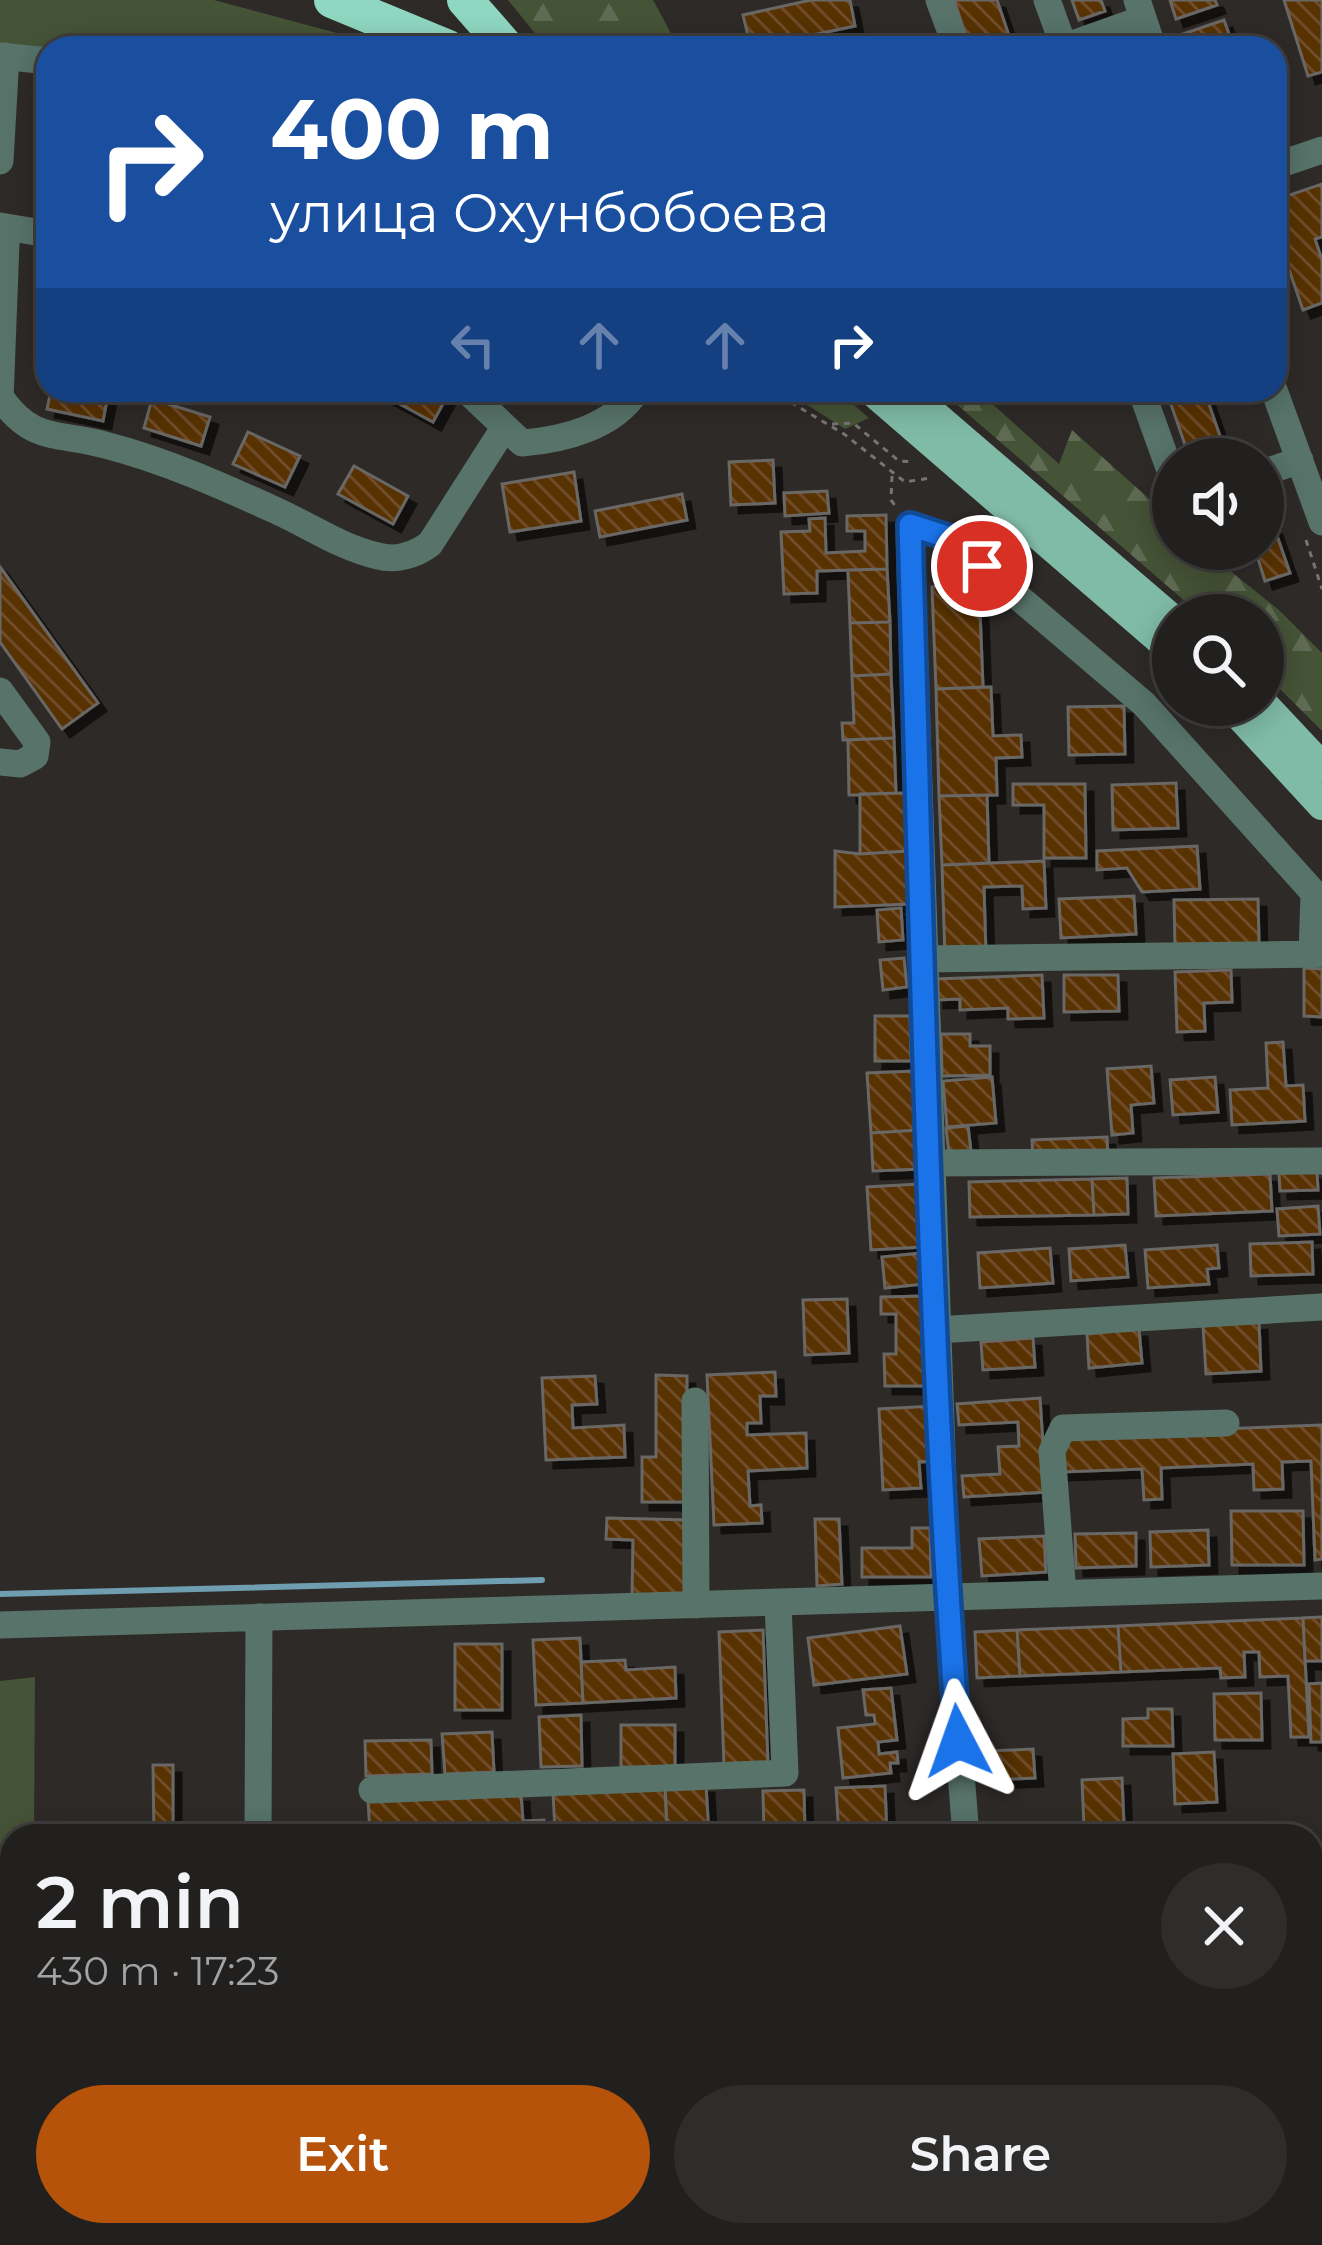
<!DOCTYPE html>
<html lang="en">
<head>
<meta charset="utf-8">
<style>
  :root { --surface:#22201e; --page:#2e2d2b; --text:#f1f3f6; --muted:#a2a3a4; --line:#3f3e3c; --accent:#b45309 }
  body { margin:0; font-family:Montserrat,sans-serif; background:var(--page); color:var(--text); height:100vh; display:flex; flex-direction:column; font-size:45px; white-space:nowrap }
  * { box-sizing:border-box; margin:0 }
  p { font-size:39px; color:var(--muted) }
  .icon { flex:none; width:66px; height:66px; fill:none; stroke:currentColor; stroke-width:2; stroke-linecap:round; stroke-linejoin:round }
  .map { position:relative; flex:1; overflow:hidden }
  .sheet { position:absolute; left:0px; top:1824px; width:1323px; height:423px; display:flex; flex-direction:column; background:var(--surface); border-radius:36px 36px 0 0; box-shadow:0 6px 30px #0003,0 0 0 3px var(--line) }
  .sheet>* { flex:none }
  .top-card { position:absolute; left:36px; top:36px; width:1251px; height:366px; border-radius:36px; box-shadow:0 6px 30px #0003,0 0 0 3px var(--line); background:#1a4fa0; color:#fff; overflow:hidden }
  .controls { position:absolute; left:1152px; top:438px; display:grid; gap:24px }
  .controls a { display:grid; place-items:center; width:132px; height:132px; border-radius:50%; background:var(--surface); box-shadow:0 6px 30px #0003,0 0 0 3px var(--line); font-size:60px }
  .pin { position:absolute; display:grid; place-items:center; width:102px; height:102px; color:#fff; margin:-51px; border:6px solid #fff; border-radius:50%; box-shadow:0 3px 12px #0007 }
  .me { position:absolute; width:132px; margin:-66px; rotate:356deg; stroke-linejoin:round; filter:drop-shadow(0 0 9px #0008) }
  .turn { display:flex; align-items:center; gap:42px; height:252px; padding:0 36px; font-size:54px }
  .turn .icon { width:156px; height:156px; stroke-width:2.5 }
  .turn b { display:block; font-size:84px; line-height:102px }
  .lanes { display:flex; align-items:center; height:114px; padding:0 36px; background:#0003; justify-content:center; gap:60px; direction:ltr }
  .lanes .off { opacity:.35 }
  .round { display:grid; place-items:center; flex:none; width:126px; height:126px; border-radius:63px; background:var(--page) }
  .head { display:flex; align-items:center; justify-content:space-between; height:204px; padding:0 36px }
  h1 { font-size:72px; font-weight:600; line-height:90px }
  .action { display:flex; gap:24px; margin-top:auto; padding:24px 36px }
  .action a { flex:1; height:138px; border-radius:72px; background:var(--accent); color:#fff; font-size:48px; font-weight:600; line-height:138px; text-align:center }
  .action a+a { background:var(--page); color:var(--text) }
  .map>svg:first-child { display:block }
</style>
</head>
<body>
<div class="map">
<svg width="1322" height="2245" viewBox="0 0 1322 2245">
  <defs>
    <pattern id="forest-firs" width="22" height="20" patternUnits="userSpaceOnUse" patternTransform="scale(3)"><rect width="22" height="20" fill="#455336"/><path d="M5 1l3.5 6h-7zM16 11l3.5 6h-7z" fill="#5f6b52"/></pattern>
    <pattern id="building-back-hatch" width="6" height="6" patternUnits="userSpaceOnUse" patternTransform="scale(3)"><rect width="6" height="6" fill="#593005"/><path d="M-1 5l2 2M0 0l6 6M5-1l2 2" fill="none" stroke="#704d29"/></pattern>
    <filter id="shadow"><feDropShadow dx="8" dy="8" stdDeviation="0" flood-color="#0009"/></filter>
  </defs>
  <rect width="100%" height="100%" fill="#2d2a28"/>
  <path fill="#455336" d="M0,0H214L348,36L374,48H0Z
    M784,390H837L869,418L845,429Z
    M35,1677L34,1836H12V2039L0,2051V1681Z"/>
  <path fill="url(#forest-firs)" d="M508,0H653L679,48H547Z
    M940,390H977L1059,464L1072,430L1173,520V549H1203L1279,610L1322,653V731L1263,672V615H1201Z
    M279,2235H438V2245H279Z"/>
  <g fill="none" stroke-linecap="round" stroke-linejoin="round">
    <path stroke="#6f9eb0" stroke-width="6" d="M0,1594L542,1580"/>
  </g>
  <path fill="url(#building-back-hatch)" stroke="#6a6765" stroke-width="3" filter="url(#shadow)" d="M811,0H850L855,26L751,48L743,15Z
    M954,0H997L1010,39L970,48Z
    M1072,0H1101L1105,11L1079,20Z
    M1170,0H1215L1217,5L1176,19Z
    M1284,0H1322V72L1308,76Z
    M1224,20L1234,48H1188L1183,34Z
    M1322,184V237L1315,239L1322,260V303L1303,310L1276,232L1282,230L1275,200Z
    M51,390H109L103,421L47,409Z
    M374,390H449L450,391L433,422Z
    M1166,390H1204L1228,459H1190Z
    M152,399L210,417L201,446L144,428Z
    M248,432L300,456L285,487L233,464Z
    M773,460L775,503L731,505L729,462Z
    M354,466L408,496L393,524L338,494Z
    M574,472L581,521L510,532L502,484Z
    M827,491L829,513L785,516L784,493Z
    M682,494L687,520L600,537L595,511Z
    M886,515L887,569L817,571V593L784,594L781,532L810,531L809,519L825,518L826,553L865,551V531H847V516Z
    M1274,527L1290,573L1265,581L1255,549H1263V531Z
    M0,567L98,703L62,729L0,642Z
    M887,569L890,622L850,623L848,570Z
    M979,585L983,687L936,689L932,587Z
    M890,622L891,674L852,676L850,623Z
    M891,674L894,738L843,740L842,723H854L852,676Z
    M991,687L993,736L1021,735L1022,757L996,758L997,795L939,796L936,689Z
    M1124,706L1125,754L1069,755L1068,707Z
    M894,738L896,793L849,795L848,740Z
    M1176,783L1178,828L1113,830L1112,785Z
    M1013,784H1085L1086,858H1044V805H1013Z
    M908,793V851L860,854V794Z
    M987,795L989,863L942,865L939,796Z
    M1197,846L1200,889L1142,892L1127,868L1097,870V851Z
    M835,851L860,854L908,851L911,904L835,907Z
    M1044,861L1046,908L1023,909L1022,886L984,887L986,955L945,957L942,865Z
    M1134,896L1136,934L1061,938L1059,899Z
    M1258,899L1259,944L1175,945L1174,900Z
    M901,908L903,940L879,942L877,910Z
    M904,958L907,987L883,990L880,960Z
    M1304,968L1322,969V1017L1304,1016Z
    M1231,970L1232,1002L1204,1003L1205,1031L1177,1032L1175,972Z
    M1042,975L1044,1018L1008,1019V1008L960,1010V999L936,1000L935,979Z
    M1064,975H1118L1119,1011L1064,1012Z
    M875,1016H910L911,1061H875Z
    M941,1034H970V1046H990V1075L942,1076Z
    M1283,1042L1286,1086L1303,1085L1305,1121L1232,1125L1230,1090L1268,1088L1266,1043Z
    M1151,1066L1154,1103L1131,1105L1133,1133L1112,1135L1107,1069Z
    M916,1071L919,1130L871,1133L867,1073Z
    M992,1077L996,1123L947,1127L943,1081Z
    M1215,1077L1218,1112L1173,1115L1170,1080Z
    M968,1126L972,1160L950,1162L946,1128Z
    M919,1130L921,1169L873,1171L871,1133Z
    M1107,1137L1108,1158L1033,1160L1032,1140Z
    M1317,1172L1318,1190L1280,1191L1279,1173Z
    M1270,1174L1272,1211L1156,1216L1154,1178Z
    M1127,1178L1128,1214L1094,1215L1092,1179Z
    M1092,1179L1094,1215L970,1217L969,1182Z
    M918,1184L922,1247L871,1250L867,1187Z
    M1318,1206L1320,1234L1279,1236L1277,1209Z
    M1312,1242L1313,1274L1251,1276L1250,1244Z
    M1125,1245L1128,1277L1071,1281L1069,1249Z
    M1217,1245L1219,1268L1207,1269L1209,1284L1148,1288L1145,1250Z
    M1050,1248L1053,1283L980,1288L978,1253Z
    M922,1253L924,1284L885,1288L882,1257Z
    M928,1296V1386H885L884,1354H896V1314H881V1297Z
    M847,1299L849,1353L805,1355L803,1300Z
    M1259,1322L1261,1371L1206,1374L1203,1326Z
    M1139,1329L1142,1363L1089,1368L1087,1334Z
    M1033,1338L1035,1367L983,1370L981,1342Z
    M775,1372L776,1396H760L761,1423H747V1435L806,1433L807,1468L748,1471L750,1506L761,1505L762,1523L714,1525L707,1375Z
    M656,1375L687,1376L686,1502H642V1457H656Z
    M595,1376L597,1404L572,1405L573,1428L624,1425L625,1457L546,1460L542,1378Z
    M1040,1398L1046,1492L964,1497L962,1476L1000,1474L998,1447L1019,1446L1018,1422L959,1425L957,1404Z
    M934,1406L937,1461L919,1462L921,1488L883,1490L879,1409Z
    M1322,1425V1559L1315,1560L1311,1461L1282,1462L1283,1489L1254,1490L1253,1464L1161,1468L1162,1499L1144,1500L1142,1469L1061,1472L1059,1435Z
    M1231,1511H1303L1304,1565H1232Z
    M607,1518L689,1520L688,1596L632,1595L633,1540L606,1539Z
    M815,1519H839L842,1584L817,1586Z
    M912,1528H930L931,1577H862V1548H912Z
    M1208,1530L1209,1565L1151,1567L1150,1532Z
    M1136,1533V1566L1076,1568L1075,1534Z
    M1044,1536L1046,1572L982,1576L979,1539Z
    M1322,1617V1661H1305L1303,1618Z
    M1303,1618L1309,1737H1291L1288,1676L1260,1677L1259,1652H1244L1245,1677L1221,1678L1220,1668L1121,1672L1118,1626Z
    M900,1626L907,1674L814,1685L808,1638Z
    M1118,1626L1121,1672L1020,1676L1017,1630Z
    M763,1630L768,1764L724,1765L719,1632Z
    M1017,1630L1020,1676L977,1678L975,1632Z
    M580,1638L583,1703L536,1705L533,1640Z
    M455,1644H502V1710H455Z
    M625,1660L626,1670L675,1667L676,1698L583,1703L581,1662Z
    M1322,1683V1742H1311L1309,1684Z
    M891,1688L897,1740L878,1742L879,1754L897,1752L898,1763H890L891,1773L843,1778L838,1728L875,1724L874,1715H866L863,1690Z
    M1261,1693L1262,1740H1215L1214,1694Z
    M1148,1709H1172L1173,1746H1123V1719L1148,1718Z
    M581,1715L582,1766L541,1767L539,1717Z
    M621,1725H675V1767H621Z
    M492,1732L494,1772L445,1774L442,1734Z
    M431,1740L432,1774L366,1776L365,1741Z
    M1033,1749L1035,1778L989,1780L988,1751Z
    M1214,1752L1217,1802L1175,1804L1173,1754Z
    M153,1765H173V1836H154Z
    M1122,1778L1124,1826L1084,1828L1082,1780Z
    M706,1785L709,1836H667L665,1787Z
    M885,1786L887,1836H839L836,1788Z
    M665,1787L667,1824L555,1830L553,1793Z
    M804,1790L805,1836H764L763,1791Z
    M521,1794L523,1821L544,1820L545,1836H503L502,1825L370,1832L368,1801Z
    M1311,2227L1322,2228V2245H1178V2235H1311Z
    M581,2235H627V2245H581Z
    M1087,2235H1126V2245H1088Z"/>
  <g fill="none" stroke-linecap="round" stroke-linejoin="round">
    <path stroke="#777473" stroke-width="3" stroke-dasharray="6 6" stroke-linecap="butt" d="M770,390L844,434L905,482L930,478
      M832,424L853,423L899,461L914,462
      M892,476L891,500L896,507
      M1306,540L1322,589"/>
    <path stroke="#57736a" stroke-width="27" d="M939,0L957,48
      M1047,0L1064,47L1143,19
      M1137,0L1153,48
      M0,56L48,61
      M0,161L6,56
      M1275,166L1322,150
      M0,226L48,234
      M0,232L6,243L0,401
      M466,390L522,443C563,440 614,427 637,390
      M1141,390L1173,479
      M1274,390L1322,522
      M1,398C33,443 57,432 105,445C164,460 222,486 277,511C310,526 342,548 378,556C396,561 415,555 430,544L504,428
      M1263,473L1300,460
      M0,691L37,742L35,756L20,764L0,762
      M923,959L1322,954
      M929,1163L1322,1161
      M936,1330L1322,1307
      M695,1401L696,1605
      M1063,1594L1052,1451L1063,1428L1226,1423
      M0,1625L1322,1586
      M372,1790L785,1773L778,1603
      M258,1836L259,1617
      M966,1836L947,1598L910,525L950,539L1144,704L1314,893L1312,954
      M1311,1904H1322
      M1311,2205H1322
      M261,2235V2245
      M655,2235L656,2245
      M534,2245V2235
      M838,2245V2235"/>
    <path stroke="#80bba8" stroke-width="30" d="M871,390L1173,651
      M905,390L1173,620
      M1263,704L1322,767
      M1230,705L1322,805"/>
    <path stroke="#8fd7c1" stroke-width="36" d="M332,0L448,48
      M465,0L507,48"/>
  </g>
  <g fill="none" stroke-linecap="round" stroke-linejoin="round">
    <defs>
      <path id="route" d="M958,1741C928,1337 922,930 910,525L950,538L982,566"/>
    </defs>
    <use href="#route" stroke="#114b97" stroke-width="30"/>
    <use href="#route" stroke="#1a73e8" stroke-width="21"/>
  </g>
</svg>
<div class="controls">
<a><svg class="icon" aria-label="sound" viewBox="0 0 24 24"><path d="M4 9h4l5-4v14l-5-4H4zM17 9q2 3 0 6"/></svg></a>
<a><svg class="icon" aria-label="search" viewBox="0 0 24 24"><circle cx="10" cy="10" r="6"/><path d="M15 15l6 6"/></svg></a>
</div>
<div class="pin" style="left:982px;top:566px;background:#d93025"><svg class="icon" aria-label="arrive" viewBox="0 0 24 24"><path d="M6 21V4h12l-3 4 3 4H6"/></svg></div>
<svg class="me" style="left:958px;top:1741px" viewBox="-20 -20 40 40"><path d="M0-17L14 15 0 8-14 15z" fill="#1a73e8" stroke="#fff" stroke-width="4"/></svg>
<div class="top-card">
<div class="turn"><svg class="icon" aria-label="right" viewBox="0 0 24 24"><path d="M7 20v-9h11M14 6l5 5-5 5"/></svg><div><b>400 m</b>улица Охунбобоева</div></div>
<div class="lanes"><svg class="icon off" aria-label="left" viewBox="0 0 24 24"><path d="M17 20v-9H6M10 6l-5 5 5 5"/></svg><svg class="icon off" aria-label="ahead" viewBox="0 0 24 24"><path d="M12 20V5M6 11l6-6 6 6"/></svg><svg class="icon off" aria-label="ahead" viewBox="0 0 24 24"><path d="M12 20V5M6 11l6-6 6 6"/></svg><svg class="icon" aria-label="right" viewBox="0 0 24 24"><path d="M7 20v-9h11M14 6l5 5-5 5"/></svg></div>
</div>
<section class="sheet">
<div class="head"><div><h1>2 min</h1><p>430 m · 17:23</p></div><a class="round"><svg class="icon" aria-label="close" viewBox="0 0 24 24"><path d="M6 6l12 12M18 6L6 18"/></svg></a></div>
<div class="action"><a>Exit</a><a>Share</a></div>
</section>
</div>
</body>
</html>
